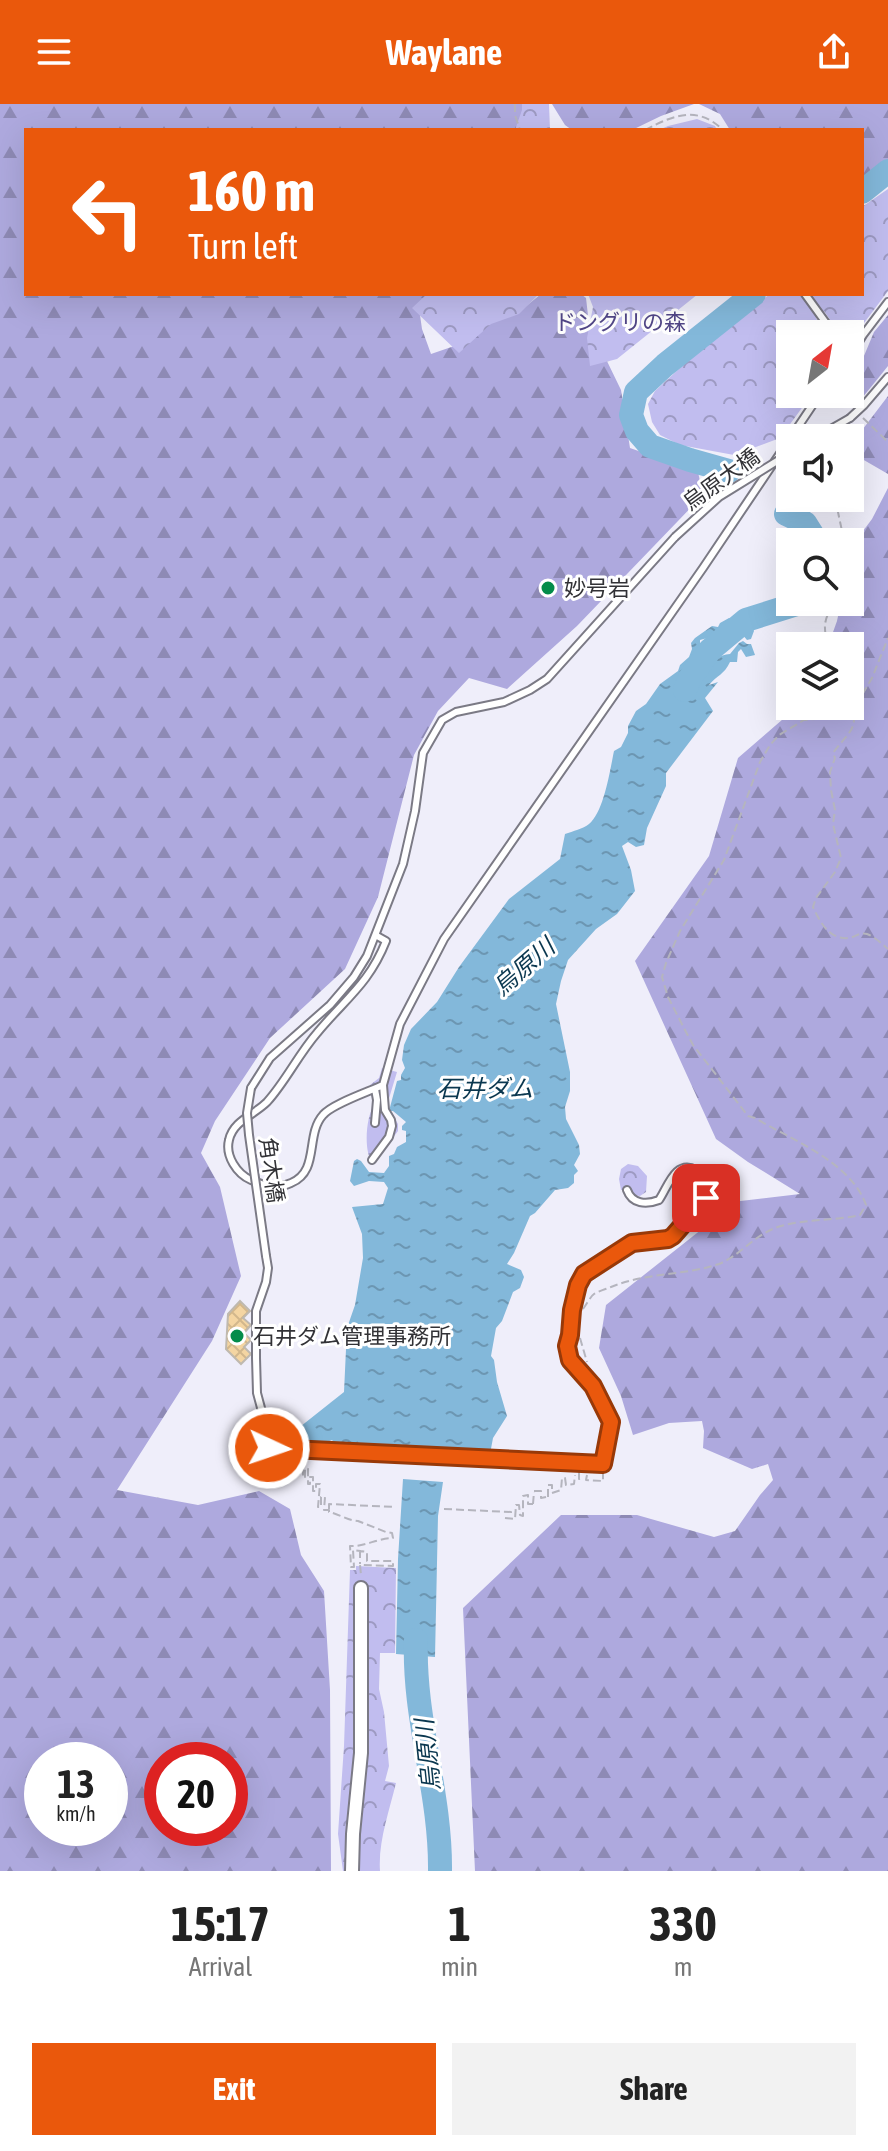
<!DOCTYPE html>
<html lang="en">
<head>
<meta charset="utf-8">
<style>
  :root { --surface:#fff; --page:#f2f2f2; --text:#222; --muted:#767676; --accent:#ea580c }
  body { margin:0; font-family:"Asap Condensed","Noto Sans JP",sans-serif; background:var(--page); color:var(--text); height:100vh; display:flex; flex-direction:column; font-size:30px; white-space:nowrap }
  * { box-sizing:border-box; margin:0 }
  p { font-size:26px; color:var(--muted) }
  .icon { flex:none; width:44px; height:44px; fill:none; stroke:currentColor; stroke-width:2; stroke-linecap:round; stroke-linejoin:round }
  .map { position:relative; height:1767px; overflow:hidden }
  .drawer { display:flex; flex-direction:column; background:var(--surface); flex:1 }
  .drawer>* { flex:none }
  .hud { position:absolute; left:24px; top:24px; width:840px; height:168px; border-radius:0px; box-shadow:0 8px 32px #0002; background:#ea580c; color:#fff; overflow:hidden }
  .needle { width:52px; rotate:31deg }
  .tools { position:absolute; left:776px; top:216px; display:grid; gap:16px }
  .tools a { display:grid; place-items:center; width:88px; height:88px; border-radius:0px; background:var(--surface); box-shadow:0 8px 32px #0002; font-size:40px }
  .speed { position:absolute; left:24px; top:1638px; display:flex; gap:16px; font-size:40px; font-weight:700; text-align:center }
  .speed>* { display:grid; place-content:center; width:104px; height:104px; border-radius:50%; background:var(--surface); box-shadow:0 8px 32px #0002; line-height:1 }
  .speed small { font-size:20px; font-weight:400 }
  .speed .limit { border:12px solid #d22; background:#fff; color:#111 }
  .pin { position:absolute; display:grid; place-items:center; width:68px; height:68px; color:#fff; margin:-34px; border-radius:16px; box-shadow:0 4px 12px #0006 }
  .me { position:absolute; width:88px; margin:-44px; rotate:93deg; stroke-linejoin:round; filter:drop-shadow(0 0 6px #0008) }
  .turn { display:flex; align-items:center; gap:28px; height:168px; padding:0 32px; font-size:36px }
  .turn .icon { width:104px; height:104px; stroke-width:2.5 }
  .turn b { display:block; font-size:56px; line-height:68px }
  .eta { display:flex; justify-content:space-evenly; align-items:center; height:136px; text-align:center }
  .eta b { font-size:48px; font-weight:700; line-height:56px }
  .cta { display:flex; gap:16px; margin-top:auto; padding:16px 32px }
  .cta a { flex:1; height:92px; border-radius:0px; background:var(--accent); color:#fff; font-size:32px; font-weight:700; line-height:92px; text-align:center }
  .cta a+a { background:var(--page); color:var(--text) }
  header { display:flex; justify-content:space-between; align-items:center; height:104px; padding:0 32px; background:var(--accent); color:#fff; font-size:36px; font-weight:700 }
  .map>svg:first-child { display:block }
</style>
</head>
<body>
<header><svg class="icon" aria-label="menu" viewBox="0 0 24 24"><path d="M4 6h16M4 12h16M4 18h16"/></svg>Waylane<svg class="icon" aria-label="share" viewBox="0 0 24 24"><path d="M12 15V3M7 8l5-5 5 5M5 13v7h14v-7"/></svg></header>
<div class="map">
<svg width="888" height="1767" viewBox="0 0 888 1767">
  <defs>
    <pattern id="forest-firs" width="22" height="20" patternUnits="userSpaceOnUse" patternTransform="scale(2)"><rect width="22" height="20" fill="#aea9de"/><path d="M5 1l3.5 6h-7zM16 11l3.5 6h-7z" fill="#8e8ab5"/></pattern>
    <pattern id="park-crowns" width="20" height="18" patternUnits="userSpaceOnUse" patternTransform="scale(2)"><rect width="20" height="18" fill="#c1bdef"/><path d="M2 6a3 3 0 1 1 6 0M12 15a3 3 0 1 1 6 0" fill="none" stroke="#9d9ac2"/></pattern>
    <pattern id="water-ripples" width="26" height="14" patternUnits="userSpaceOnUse" patternTransform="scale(2)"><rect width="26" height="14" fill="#83b8da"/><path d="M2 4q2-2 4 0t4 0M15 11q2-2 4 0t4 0" fill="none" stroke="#6c96b2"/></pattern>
    <pattern id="building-cross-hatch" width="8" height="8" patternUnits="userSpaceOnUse" patternTransform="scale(2)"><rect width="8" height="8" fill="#f4d5a2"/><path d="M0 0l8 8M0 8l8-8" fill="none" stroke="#d2b78c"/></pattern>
  </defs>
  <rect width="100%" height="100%" fill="#efeefa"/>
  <path fill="url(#forest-firs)" fill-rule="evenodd" d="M0,0H524L519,26H26V190H433L419,204L422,225L431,250L463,239L488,215L525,203L541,190H581L586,194L589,220L621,286L630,344L698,368L703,391L577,522L507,585L469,574L438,607L414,651L378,793L345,865L270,934L215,1017L201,1049L220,1083L241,1172L212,1237L117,1386L198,1401L259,1387L290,1405L301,1451L324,1487L330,1586L331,1767H0ZM42,1656H110V1724H42ZM162,1656H230V1724H162Z
    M552,0H694L661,12L632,26H572L565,21Z
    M699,0H888V58L862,80V26H730L720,10Z
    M888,211V262L858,299L848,290L874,228Z
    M888,292V370L850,348V342Z
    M888,384V1767H475L463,1504L561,1411H637L714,1433L735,1427L760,1391L773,1376L768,1360L752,1365L703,1344L704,1327L702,1317L669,1319L633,1331L621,1292L599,1244L606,1201L697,1129L732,1098L800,1090L748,1058L716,1035L635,857L709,752L738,654L798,602H850V542H828L837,517L841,498H850L851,443L872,415Z"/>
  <path fill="url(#park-crowns)" d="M522,0H549L550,26H515L522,6Z
    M697,15L715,22L717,26H659L668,22Z
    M888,85V187L852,235H850V230H840L824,207L816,214L826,230H790V290H812L780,334L734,351L680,341L660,331L652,318L648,300L655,287L720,227L770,190H862V103Z
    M427,190H539L519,210L491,220L459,249L412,204Z
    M588,190H698L617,255L590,262L587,234L593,203Z
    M382,964L397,968L387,1001L398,1020V1027L373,1060C363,1048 366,1013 374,1001L370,981L379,974Z
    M628,1060L638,1062L647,1072L646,1088L640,1092L633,1091L630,1086H621L619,1075L621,1065Z
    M356,1462L396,1464L395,1549H380L379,1585L384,1608L389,1662L385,1677L396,1679C389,1708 378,1738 380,1767H343L338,1730L344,1642L350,1466H356Z"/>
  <path fill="url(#water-ripples)" d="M735,513L740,516L742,513L743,523L752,521L754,527L751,535L747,536L741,529L739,535L734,536L733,532L734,522L730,525H720L715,532L700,536V539L722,533L727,534L715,553L700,550L703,564C713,559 719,550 730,550L739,539L743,537L747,540H751L755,551L746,553L741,545L738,548L737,558H730C724,571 717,571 709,581L718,578L705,594L713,607L666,669V682L647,724L644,741L636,743L628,738L622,742L631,766L635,787L617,810L596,825L568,856L561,877L556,900L570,968V987L565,1003L566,1015L579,1041L580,1050L574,1061L578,1067L574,1071V1079L568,1084L555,1086L535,1109L530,1112L514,1149L507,1160L521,1166L524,1173L520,1184L513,1188L502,1217L496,1224L491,1252L494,1256L497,1278L507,1312L493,1334L490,1350L487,1349L485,1346L483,1349L459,1347L456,1343L453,1347H427L426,1343L423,1346L397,1345L395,1341L393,1345L367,1344L365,1340L363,1343L337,1342L332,1336L327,1338L325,1342L290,1340L291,1330L344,1288L347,1224L355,1201L363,1154L362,1130L352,1103L383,1100L388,1084L384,1078L369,1077L354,1082L350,1077L354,1057L357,1055L361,1057L369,1068L384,1069L389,1062V1052L394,1050L397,1043L406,1038V1027L402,1026V1022L406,1018L393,1007H389L397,977L401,976V971L405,964L402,956L404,941L411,925L437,898L459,863L509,795L560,755L565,730C573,727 583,725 589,720C604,708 610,666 614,647L621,643L628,629V622L636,607L646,600L660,580L678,567L680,561L689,553L692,545L691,539L695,534L712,522L718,523L720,519L729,514L734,516Z
    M403,1375L443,1378L438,1412L435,1553L396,1550L398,1455Z"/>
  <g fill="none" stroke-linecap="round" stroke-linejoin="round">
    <path stroke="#83b8da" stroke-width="24" d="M862,88L888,67
      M729,367L690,356L650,342L637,327L631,311L636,288L665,261L754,190
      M786,410L805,419L817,438
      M685,586L690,574L710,546L746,516L803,498
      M416,1536C413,1614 441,1689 440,1767"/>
  </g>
  <path fill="url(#building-cross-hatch)" stroke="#bfb9af" stroke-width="2" d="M240,1197L250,1207L243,1214L251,1221L244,1229L251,1236L244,1243L251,1250L241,1260L226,1245L228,1210Z"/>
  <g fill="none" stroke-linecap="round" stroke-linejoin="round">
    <defs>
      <path id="service" d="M805,190L834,230
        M850,252L863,231L888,198
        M850,314L864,301L888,273
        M377,832L386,837C369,880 345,895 317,929C298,951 286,977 267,998C254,1011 233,1017 229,1036C225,1052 237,1070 251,1076C265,1082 276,1086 291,1079C320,1067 305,1031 323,1011C332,1000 368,988 383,981L400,920L444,835L703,464L820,290
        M251,984L270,954L330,901L354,873L367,852L403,760L415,707L423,649L442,616L456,608L504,598L530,586L547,575L675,433
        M375,985L377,996L375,1019
        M372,1056L389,1033L392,1022L391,1016L385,1006L383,981
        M266,1152L268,1164L266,1178L256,1207V1254L257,1289L268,1330L269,1344L603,1360L611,1318L593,1282L570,1256L567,1242L570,1231L572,1206L578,1181L584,1170L632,1139L668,1135L673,1132L706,1094L708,1081C706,1074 703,1069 696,1066C675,1055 668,1083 659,1096C646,1101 632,1100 627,1086"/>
      <path id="minor" d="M352,1767L353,1730L361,1649V1484"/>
    </defs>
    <use href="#service" stroke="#7b7a85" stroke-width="10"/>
    <use href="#minor" stroke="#7b7a85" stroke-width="16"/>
    <path stroke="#b5b5be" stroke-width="2" stroke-dasharray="8 4" stroke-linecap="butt" d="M515,0V11L520,26
      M645,26C674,11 697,1 723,26
      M863,314L888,338
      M835,394L842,427L841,438
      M829,542C822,522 824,515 835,498
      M850,599C861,625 847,629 833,649L835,654L830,668L831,686L835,706L833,720L841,754L835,768L816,794L813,803C820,818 829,836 849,834C856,833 859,828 867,830C875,833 882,840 888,845
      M583,1205C587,1200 590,1193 594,1190C599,1187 606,1185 611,1183C647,1168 683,1172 719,1160C739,1152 754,1132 775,1124C799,1115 834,1117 860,1111L866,1101C851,1058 792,1036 755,1014L748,1012L693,941L686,928L668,893L662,873L666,859L680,827L724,756L760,658L770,641L779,631L804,616L816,615L843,609L856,601L872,574L888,534
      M580,1234L587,1258
      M268,1355V1361L290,1364L291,1356L295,1357L294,1371H299V1357H303V1373L305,1374V1364L308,1365V1380H310V1373H313V1387H316V1380H320L318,1403H321V1393H325L324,1406H329V1408C339,1410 349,1417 358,1417L386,1428L392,1429L393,1434C378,1434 364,1443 350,1442L351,1463H354L353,1446L367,1448V1457H393V1462L360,1461L361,1471
      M579,1368V1375L582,1374
      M587,1371L586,1376L603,1377V1369
      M534,1387H541V1394L546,1393
      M548,1393V1381H552V1389L561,1386L562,1374H565L566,1381L574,1380L575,1371
      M533,1400L534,1388
      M329,1405V1400L395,1403
      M444,1405L511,1408V1413
      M505,1414L515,1415L516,1401H519L520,1411L523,1412V1392L528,1391V1400H533
      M360,1446V1460"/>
    <use href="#service" stroke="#fff" stroke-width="6"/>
    <use href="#minor" stroke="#fff" stroke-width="12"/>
    <defs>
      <path id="service-bridge" d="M815,334L850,314
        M675,433L719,393L790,349
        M251,984L247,1009L249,1031L266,1152"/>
    </defs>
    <use href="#service-bridge" stroke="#7b7a85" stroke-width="10" stroke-linecap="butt"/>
    <use href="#service-bridge" stroke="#fff" stroke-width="6"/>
  </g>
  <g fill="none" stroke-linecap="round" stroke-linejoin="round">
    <defs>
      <path id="route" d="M269,1344L603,1360L611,1318L593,1282L570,1256L567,1242L570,1231L572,1206L578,1181L584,1170L632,1139L668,1135L673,1132L706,1094"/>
    </defs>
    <use href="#route" stroke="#983908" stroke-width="20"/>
    <use href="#route" stroke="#ea580c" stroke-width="14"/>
  </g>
  <g fill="#038c4a" stroke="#fff" stroke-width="3">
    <circle cx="548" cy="484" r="8"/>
    <circle cx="237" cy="1232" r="8"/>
  </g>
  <g text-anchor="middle" stroke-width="6" stroke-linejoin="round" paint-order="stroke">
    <g font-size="22" fill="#514687" stroke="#fff">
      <text x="620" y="226">ドングリの森</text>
    </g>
    <g font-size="22" fill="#323236" stroke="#fff">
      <text transform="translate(721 375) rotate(-36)" y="8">烏原大橋</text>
      <text transform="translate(272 1066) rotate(82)" y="8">角木橋</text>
    </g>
    <g font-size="22" fill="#323236" stroke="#fff" text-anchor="start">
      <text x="564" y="492">妙号岩</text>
      <text x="253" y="1240">石井ダム管理事務所</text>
    </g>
    <g font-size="24" font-style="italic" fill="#0a374f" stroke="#fff">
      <text transform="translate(524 863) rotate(-41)" y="8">烏原川</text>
      <text x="485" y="993">石井ダム</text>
      <text transform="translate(428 1651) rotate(-96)" y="8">烏原川</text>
    </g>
  </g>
</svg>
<div class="tools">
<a><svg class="needle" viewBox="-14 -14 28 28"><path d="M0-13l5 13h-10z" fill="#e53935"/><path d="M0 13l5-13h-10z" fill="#767676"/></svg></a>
<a><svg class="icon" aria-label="sound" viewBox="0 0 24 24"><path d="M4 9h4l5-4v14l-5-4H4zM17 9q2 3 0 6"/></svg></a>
<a><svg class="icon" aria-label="search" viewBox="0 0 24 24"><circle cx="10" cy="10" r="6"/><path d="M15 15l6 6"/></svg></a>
<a><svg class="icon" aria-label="layers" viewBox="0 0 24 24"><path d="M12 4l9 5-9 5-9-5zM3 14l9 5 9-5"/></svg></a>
</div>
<div class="speed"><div>13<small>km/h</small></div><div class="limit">20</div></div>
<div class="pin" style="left:706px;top:1094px;background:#d93025"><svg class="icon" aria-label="arrive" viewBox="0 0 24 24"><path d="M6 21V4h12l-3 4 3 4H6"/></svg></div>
<svg class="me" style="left:269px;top:1344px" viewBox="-20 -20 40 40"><circle r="17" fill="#ea580c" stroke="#fff" stroke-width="3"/><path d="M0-11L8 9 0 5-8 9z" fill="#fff"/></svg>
<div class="hud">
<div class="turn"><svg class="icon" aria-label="left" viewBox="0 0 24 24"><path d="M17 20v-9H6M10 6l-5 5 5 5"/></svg><div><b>160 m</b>Turn left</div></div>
</div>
</div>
<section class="drawer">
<div class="eta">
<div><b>15:17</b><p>Arrival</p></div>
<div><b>1</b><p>min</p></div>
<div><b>330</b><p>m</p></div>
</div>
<div class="cta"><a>Exit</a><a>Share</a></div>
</section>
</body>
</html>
